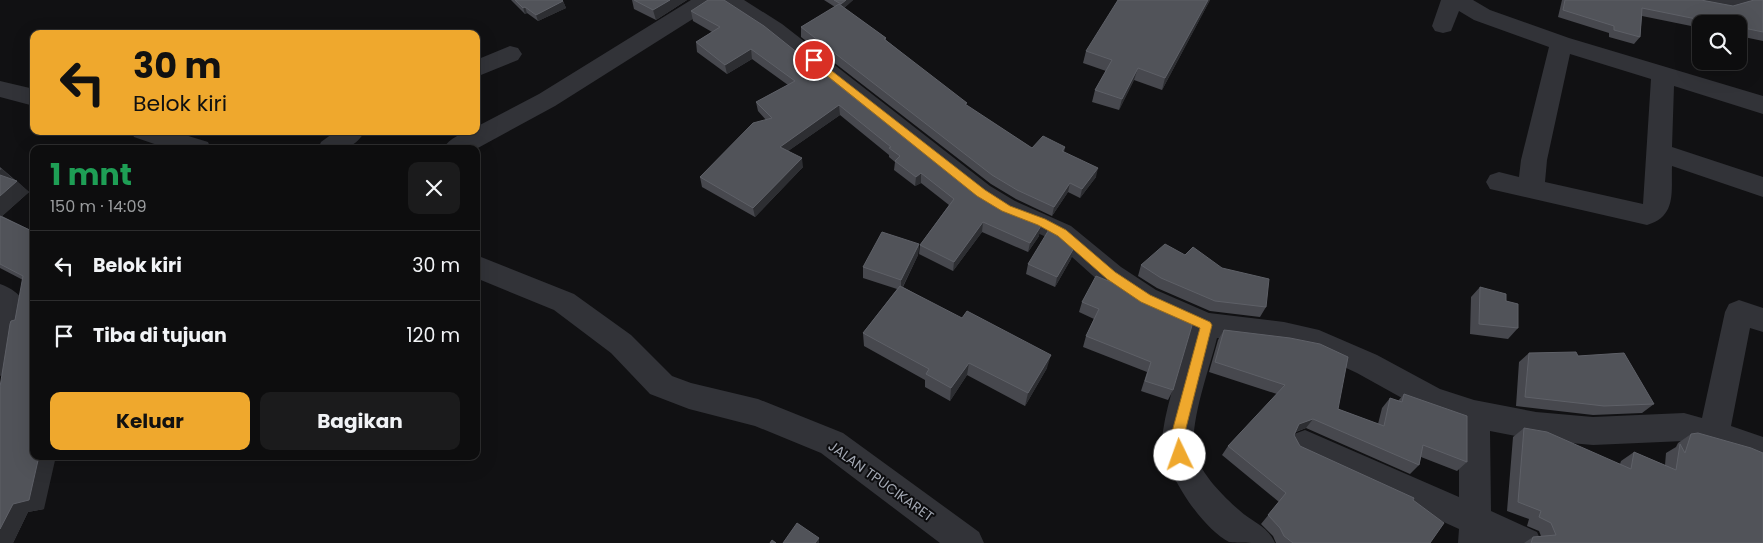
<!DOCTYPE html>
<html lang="id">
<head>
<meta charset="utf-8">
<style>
  :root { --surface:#0d0d0e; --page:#1b1b1c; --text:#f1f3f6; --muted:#9a9c9e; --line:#2d2d2e; --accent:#efa82d }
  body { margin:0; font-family:Poppins,sans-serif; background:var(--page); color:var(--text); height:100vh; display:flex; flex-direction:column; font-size:19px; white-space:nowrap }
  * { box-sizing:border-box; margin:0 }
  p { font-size:16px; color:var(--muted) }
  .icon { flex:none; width:28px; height:28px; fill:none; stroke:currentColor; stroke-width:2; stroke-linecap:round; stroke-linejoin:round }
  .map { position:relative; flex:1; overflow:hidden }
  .details { position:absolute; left:30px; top:145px; width:450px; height:315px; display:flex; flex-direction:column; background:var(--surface); border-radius:10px; box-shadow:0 5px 20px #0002,0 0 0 1px var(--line) }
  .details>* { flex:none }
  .guide { position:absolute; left:30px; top:30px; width:450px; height:105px; border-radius:10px; box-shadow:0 5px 20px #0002,0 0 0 1px var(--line); background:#efa82d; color:#111; overflow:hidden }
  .buttons { position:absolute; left:1692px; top:15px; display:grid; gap:10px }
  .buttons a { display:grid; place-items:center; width:55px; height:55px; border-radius:10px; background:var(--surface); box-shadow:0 5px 20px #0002,0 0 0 1px var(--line); font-size:25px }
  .pin { position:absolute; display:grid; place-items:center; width:42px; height:42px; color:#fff; margin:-21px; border:2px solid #fff; border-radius:50%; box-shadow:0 1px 5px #0007 }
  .me { position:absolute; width:55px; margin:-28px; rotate:357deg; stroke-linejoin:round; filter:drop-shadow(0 0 4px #0008) }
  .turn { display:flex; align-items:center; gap:18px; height:105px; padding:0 20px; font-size:22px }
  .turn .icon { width:65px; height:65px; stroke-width:2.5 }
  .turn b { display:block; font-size:35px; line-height:42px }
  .round { display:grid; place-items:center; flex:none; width:52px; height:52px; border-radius:10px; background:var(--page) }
  .summary { display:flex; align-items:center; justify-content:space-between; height:85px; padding:0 20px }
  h1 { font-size:30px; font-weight:700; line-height:38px; color:#1e9e55 }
  .primary-button { display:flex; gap:10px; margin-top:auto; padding:10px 20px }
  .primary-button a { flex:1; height:58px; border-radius:10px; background:var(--accent); color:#111; font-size:20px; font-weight:700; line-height:58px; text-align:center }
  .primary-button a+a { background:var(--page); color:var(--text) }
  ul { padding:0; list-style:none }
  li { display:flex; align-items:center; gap:15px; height:70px; padding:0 20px; border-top:1px solid var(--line) }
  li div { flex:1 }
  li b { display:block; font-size:19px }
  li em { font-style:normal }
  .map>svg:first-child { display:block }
</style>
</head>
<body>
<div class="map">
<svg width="1763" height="543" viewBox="0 0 1763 543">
  <rect width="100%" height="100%" fill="#111113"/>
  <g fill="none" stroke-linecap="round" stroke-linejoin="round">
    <path fill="#323338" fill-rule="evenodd" d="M691,0H744L782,24L990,186L1015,201L1071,226L1121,267L1156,290L1209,313L1284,322L1319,330L1377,355L1440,389L1474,400L1536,412L1593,417L1684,413L1702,418L1725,312L1729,304L1739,300L1763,308V332L1750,328L1731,426L1763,437V467L1737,455L1684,441L1593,445L1536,440L1490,431L1491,511L1537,532L1542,543H1458L1459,529L1294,454L1289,444L1294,434L1305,430L1459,497V422L1420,408L1357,373L1314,353L1284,346L1217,338C1210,367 1188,426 1195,453C1201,474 1223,496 1239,510C1253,523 1267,525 1275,543C1264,543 1237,543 1229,542C1200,527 1158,464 1163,431C1168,398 1181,363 1190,331L1136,306L1101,283L1053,240L997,215L972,200L766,34L720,5L718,1L715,5L555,106L476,149H443C449,138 464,131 476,131V127L539,94Z
      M1441,0H1473L1490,10L1569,38L1763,96V114L1674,86L1672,147L1763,177V197L1672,166C1671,192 1677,216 1647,225L1490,189L1486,182L1490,175L1499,172L1519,177L1521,160L1549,47L1474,20L1459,11L1451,31L1443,33L1435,31L1432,26ZM1570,54L1651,79L1643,204L1545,182L1547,160Z
      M1692,0H1751L1748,5L1727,11L1695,5Z
      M510,46L518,48L522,54L518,60L476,77V60Z
      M0,81L34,89V106L0,97Z
      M131,131H172L208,142L211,149H169L134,137Z
      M336,131H365C353,152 338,149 318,149L321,142Z
      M476,255L574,294L631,335L672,376L691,383L758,399L843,433L979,532L984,543H940L821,453L755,426L689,409L650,394L611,353L554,310L476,278Z
      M0,284C30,295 28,312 21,338C18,350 16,361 10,372L0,376Z"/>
  </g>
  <path fill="#47484e" d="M511,0H562L563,1L566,8L538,21L527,13L525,14Z
    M632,0H687L656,20L634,9Z
    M708,0L972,192L1039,236L1028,252L982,232L953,271L919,254L920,245L949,205L921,183L915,186L894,170L895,162L889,157V155L840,115L788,151L803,167L755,217L702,187L700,177L766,120L758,111L756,102L788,85L752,59L727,74L697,52L696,42L712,32L693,21L691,11Z
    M824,0H853L844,8L886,38V40L967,106L1032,148L1065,147L1064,152L1096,177L1080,198L1068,192L1052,216L1016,199L991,184L801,37V27L835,7Z
    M1210,0L1162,90L1134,80L1119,110L1092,102L1095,90L1106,71L1083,63L1086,51Z
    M1562,0H1701L1733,6L1753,0H1763V41L1739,36V24H1701V28L1642,16L1640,37L1634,44L1609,37V33L1558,17Z
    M0,167L29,192L2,216L34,232L44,509L28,512L13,543H0L15,320L23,280L0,268Z
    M919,244L918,255L903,287L1047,368L1025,406L967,375L950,401L925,387V380L864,346L863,333L897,289L863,278V267Z
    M1074,248L1071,259L1055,287L1026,274L1028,264Z
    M1141,265L1266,307L1260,317L1210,311L1157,288L1138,276Z
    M1111,282L1173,390L1168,400L1141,391L1147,372L1083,347L1086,336L1094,319L1079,312L1082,302Z
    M1480,287L1506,301L1518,328L1508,339L1470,334L1471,297Z
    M1224,330L1338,409L1378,424L1382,408L1390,398L1398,401L1404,394L1467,462L1457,471L1421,457L1419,465L1410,474L1306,428L1296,432L1294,435L1300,446L1413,500L1430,543H1276L1273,536L1261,524L1279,502L1222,455L1228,446L1277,394L1209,372L1218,340Z
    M1529,353L1578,356L1654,404L1642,413L1593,415L1516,406L1519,362Z
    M1524,428L1620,464L1621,461L1634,452L1665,465L1666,453L1676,447L1678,443L1691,434L1763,543H1524L1533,537L1541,536L1539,531L1527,526L1529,519L1507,511L1513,437Z"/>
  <path fill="#2d2e32" d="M670,0H687L656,20L653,10Z
    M846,0H853L842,10L841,4Z
    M1208,0H1210L1162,90L1165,78Z
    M563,1L566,8L538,21L536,15Z
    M525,7L527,13L525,14L523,8Z
    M751,49L752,59L727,74L725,65Z
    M1138,68L1134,80L1119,110L1122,99Z
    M839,105L840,115L781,156L780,147Z
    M802,158L803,167L755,217L753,208Z
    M1098,168L1096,177L1080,198L1082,189Z
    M2,169L14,180L0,178V170Z
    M921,173V183L915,186L916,177Z
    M17,181L29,192L0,218V196Z
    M1070,183L1068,192L1052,216L1054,207Z
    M983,222L982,232L953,271L954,262Z
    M1041,226L1039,236L1028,252L1030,243Z
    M919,244L918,255L901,290V280Z
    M1074,248L1071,259L1055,287L1057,277Z
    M1051,355L1047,368L1025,406L1028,393Z
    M969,363L967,375L950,401L951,388Z
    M1313,419L1306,428L1292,433L1299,424Z
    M39,456H56L44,509L28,512L13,543H0V529L13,504Z
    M819,538V543H815Z"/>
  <path fill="#515359" stroke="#5e6067" d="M515,0H562L563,1L536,15L525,7L523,8Z
    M634,0H670L653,10Z
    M708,0H724L764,26L972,192L997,207L1041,226L1030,243L983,222L954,262L920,245L954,199L921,173L916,177L895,161L900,156L889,148L891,147L839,105L780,147L802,158L753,208L700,177L753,123L772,118L756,102L795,81L751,49L725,65L696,42L720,27L691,11Z
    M834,0H846L841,4Z
    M1118,0H1208L1165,78L1138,68L1122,99L1095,90L1112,60L1086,51Z
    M1565,0H1701L1733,6L1754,0H1763V32L1739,27V24H1721L1642,8L1640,37L1614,30V26L1563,10Z
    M839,4L886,38L884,39L967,103L965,104L1032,148L1043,136L1065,147L1062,151L1098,168L1082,189L1070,183L1054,207L1017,190L992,175L801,27Z
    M0,175L17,181L0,196Z
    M0,216L34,232V456H39L29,500L13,504L0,529V387L10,324L11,321L15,320L23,276L0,264Z
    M1050,228L1074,248L1057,277L1028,264Z
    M882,232L919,244L901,280L863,267Z
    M1165,244L1185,255L1193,247L1222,268L1269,279L1266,307L1215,301L1161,278L1141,265Z
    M1096,276L1111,282L1112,280L1139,297L1193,322L1173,390L1145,381L1151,362L1086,336L1099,309L1082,302Z
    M900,286L962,318L967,311L1051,355L1028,393L969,363L951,388L926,374L929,369L863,333Z
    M1480,287L1506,294V301L1518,304V328L1479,324Z
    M1224,330L1290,338L1320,344L1348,357L1338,409L1384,426L1390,398L1402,402L1404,394L1467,416V462L1423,445L1419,465L1313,419L1299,424L1294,435L1300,446L1414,498L1413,500L1444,523L1430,543H1293L1284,536L1280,528L1268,515L1286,493L1228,446L1285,385L1215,362Z
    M1576,352L1578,356L1624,353L1654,404L1604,406L1525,397L1529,353Z
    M1524,428L1547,432L1631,469L1634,452L1676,470L1680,444L1685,453L1691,434L1698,433L1751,448L1763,453V543H1531L1533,537L1556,535L1551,523L1539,517L1541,511L1518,502Z
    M797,523L819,538L815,543H783Z
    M772,540L776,543H770Z"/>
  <path fill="#efa82d" stroke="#9b6d1d" d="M814,57L985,190L1010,206L1045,219L1066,230L1115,272L1150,295L1210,322L1212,325L1185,432L1186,455L1185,459H1175L1172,432L1200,328L1141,302L1107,279L1058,236L1038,225L1002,211L977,196L810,62L809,60Z"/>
  <g text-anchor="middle" stroke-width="4" stroke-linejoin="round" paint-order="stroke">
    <g font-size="14" fill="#a3a8b3" stroke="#0c0c0e">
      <text transform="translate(881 481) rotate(36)" y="5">JALAN TPUCIKARET</text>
    </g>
  </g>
</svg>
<div class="buttons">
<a><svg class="icon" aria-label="search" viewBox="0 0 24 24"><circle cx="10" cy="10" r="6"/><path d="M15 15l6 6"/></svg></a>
</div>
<div class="pin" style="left:814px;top:60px;background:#d93025"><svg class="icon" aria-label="arrive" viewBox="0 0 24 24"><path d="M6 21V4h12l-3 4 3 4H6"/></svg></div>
<svg class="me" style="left:1180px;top:455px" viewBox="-20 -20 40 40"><circle r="19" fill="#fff"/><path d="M0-13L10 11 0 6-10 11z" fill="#efa82d"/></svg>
<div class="guide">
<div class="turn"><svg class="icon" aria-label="left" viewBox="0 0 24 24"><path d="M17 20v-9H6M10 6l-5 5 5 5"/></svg><div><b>30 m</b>Belok kiri</div></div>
</div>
<section class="details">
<div class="summary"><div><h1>1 mnt</h1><p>150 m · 14:09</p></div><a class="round"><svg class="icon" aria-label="close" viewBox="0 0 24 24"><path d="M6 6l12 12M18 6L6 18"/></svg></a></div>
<ul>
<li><svg class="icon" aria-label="left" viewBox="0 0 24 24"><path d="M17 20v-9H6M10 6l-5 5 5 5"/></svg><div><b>Belok kiri</b></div><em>30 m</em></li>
<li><svg class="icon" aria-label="arrive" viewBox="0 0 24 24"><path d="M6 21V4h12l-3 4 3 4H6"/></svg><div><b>Tiba di tujuan</b></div><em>120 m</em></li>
</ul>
<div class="primary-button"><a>Keluar</a><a>Bagikan</a></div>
</section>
</div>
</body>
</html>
